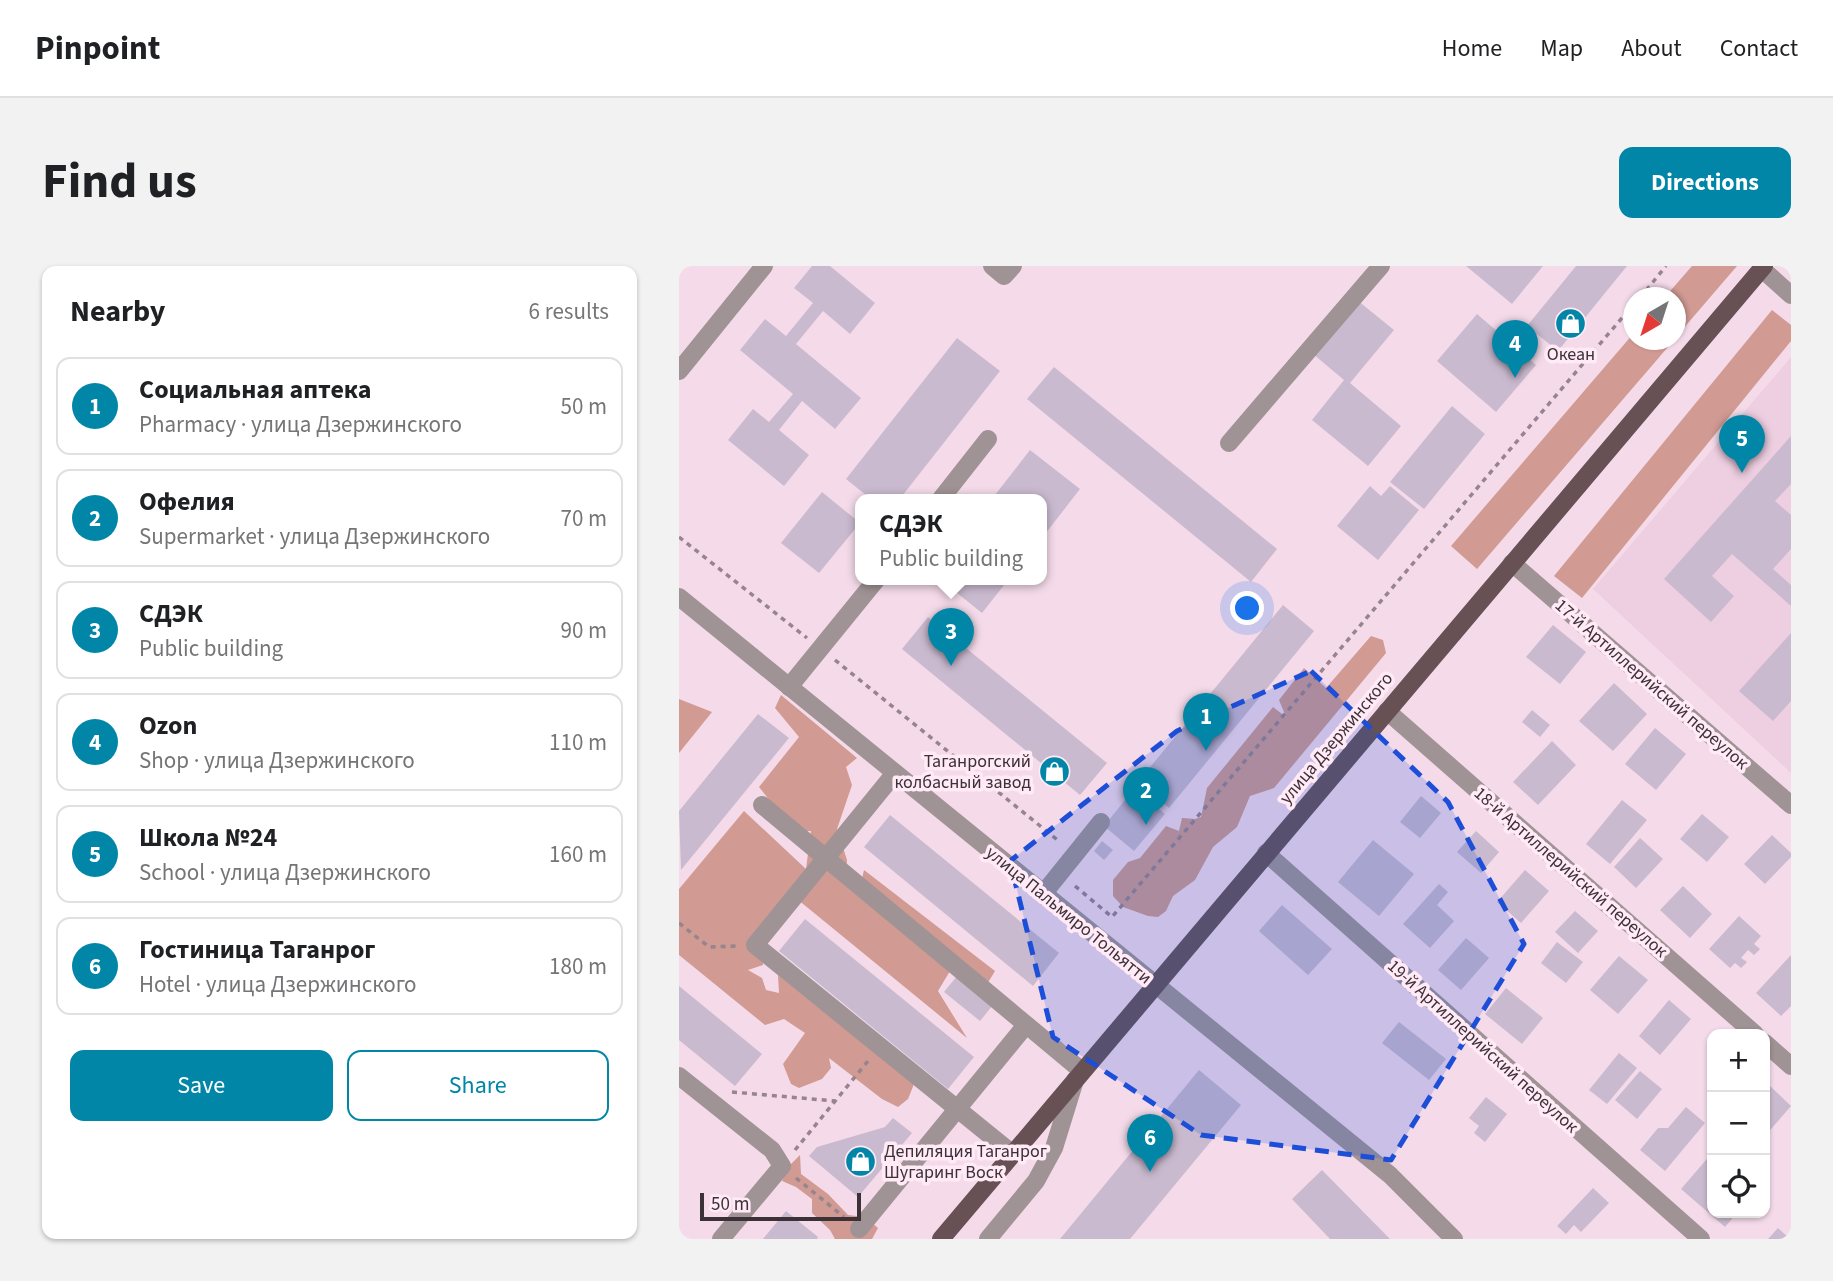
<!DOCTYPE html>
<meta charset="utf-8">
<style>
body{margin:0;font-family:"Source Sans 3",sans-serif;background:#f2f2f2;color:#202124}
.controls{position:absolute;right:21px;bottom:21px;display:grid;overflow:hidden;border-radius:14px;box-shadow:0 2px 5px #0004}
.controls button{width:63px;height:63px;display:grid;place-items:center;padding:0;border:0;border-bottom:2px solid #e0e0e0;background:#fff;color:#202124;font:35px sans-serif}
.compass{position:absolute;left:944px;top:21px;width:63px;height:63px;border-radius:50%;background:#fff;box-shadow:0 2px 5px #0004;rotate:219deg}
.scale{position:absolute;left:21px;bottom:18px;width:161px;box-sizing:border-box;padding-left:7px;border:4px solid #3b3137;border-top:0;font-size:19px;line-height:24px;white-space:nowrap;color:#3b3137;-webkit-text-stroke:5px #ffeaf6;paint-order:stroke}
.you{position:absolute;left:569px;top:343px;width:24px;height:24px;margin:-18px;border:5px solid #fff;border-radius:50%;background:#1a73e8;box-shadow:0 0 0 10px #1a73e833}
.badge{display:grid;place-items:center;width:46px;height:46px;border-radius:50%;background:#0186a8;color:#fff;font-size:23px;font-weight:700}
.pin{position:absolute;translate:-50% -58px;filter:drop-shadow(0 2px 4px #0008)}
.pin::after{content:'';position:absolute;top:37px;width:24px;height:21px;background:inherit;clip-path:polygon(0 0,100% 0,50% 100%)}
.popup{position:absolute;left:176px;top:228px;width:192px;height:91px;box-sizing:border-box;display:grid;place-content:center;border-radius:14px;background:#fff;filter:drop-shadow(0 2px 5px #0005);font-size:23px;white-space:nowrap;color:#757577}
.popup b{font-size:26px;color:#202124}
.popup::after{content:'';position:absolute;left:50%;top:100%;margin-left:-14px;border:14px solid transparent;border-top-color:#fff}
.list{margin:0;padding:0;list-style:none}
h2{display:flex;justify-content:space-between;align-items:center;height:91px;margin:0;padding:0 28px;font-size:30px}
h2 small{font-size:23px;font-weight:400;color:#757577}
.list li{display:grid;grid-template-columns:46px 1fr auto;gap:21px;align-items:center;box-sizing:border-box;height:98px;margin:0 14px 14px;padding:0 14px;border:2px solid #e0e0e0;border-radius:14px}
.list b{display:block;font-size:26px;white-space:nowrap}
.list p{margin:0;font-size:23px;white-space:nowrap;color:#757577}
.list em{font-size:23px;font-style:normal;color:#757577}
.actions{display:flex;gap:14px;padding:21px 28px}
.actions a{flex:1;padding:16px 0;border:2px solid #0186a8;border-radius:14px;text-align:center;font-size:24px;color:#0186a8}
.actions .main{background:#0186a8;color:#fff}
.icon{flex:none;width:38px;height:38px;fill:none;stroke:currentColor;stroke-width:2;stroke-linecap:round;stroke-linejoin:round}
.map{position:relative;flex:none;width:1112px;height:973px;overflow:hidden;border-radius:14px}
header{display:flex;align-items:center;gap:42px;box-sizing:border-box;height:98px;padding:0 35px;background:#fff;border-bottom:2px solid #e0e0e0}
header strong{font-size:33px}
nav{display:flex;gap:38px;margin-inline-start:auto;font-size:24px}
.intro{display:flex;align-items:center;justify-content:space-between;box-sizing:border-box;height:168px;padding:0 42px}
h1{margin:0;font-size:49px}
.button{padding:18px 32px;border-radius:14px;background:#0186a8;color:#fff;font-size:24px;font-weight:700}
main{display:flex;gap:42px;padding:0 42px}
aside{flex:1;background:#fff;border-radius:14px;box-shadow:0 2px 5px #0004}
.map>svg:first-child{display:block}
.built{fill:#eecee1}
.forest{fill:#d19a92}
.building{fill:#cabacf}
.lines{fill:none;stroke-linecap:round;stroke-linejoin:round}
.path{stroke:#96848e;stroke-width:3.5;stroke-dasharray:5 5;stroke-linecap:butt}
.minor{stroke:#a09395;stroke-width:18}
.major{stroke:#675155;stroke-width:18}
.marked{fill:#1d4ed8;fill-opacity:0.2;stroke:#1d4ed8;stroke-width:5;stroke-dasharray:14 9;stroke-linejoin:round}
.labels{text-anchor:middle;stroke-width:7;stroke-linejoin:round;paint-order:stroke}
.poi-label{font-size:18px;fill:#3b3137;stroke:#ffeaf6}
.street-label{font-size:18px;fill:#3b3137;stroke:#ffeaf6}
</style>
<header>
<strong>Pinpoint</strong>
<nav><a>Home</a><a>Map</a><a>About</a><a>Contact</a></nav>
</header>
<div class="intro"><h1>Find us</h1><a class="button">Directions</a></div>
<main>
<aside>
<h2>Nearby<small>6 results</small></h2>
<ul class="list">
<li><span class="badge">1</span><div><b>Социальная аптека</b><p>Pharmacy · улица Дзержинского</p></div><em>50 m</em></li>
<li><span class="badge">2</span><div><b>Офелия</b><p>Supermarket · улица Дзержинского</p></div><em>70 m</em></li>
<li><span class="badge">3</span><div><b>СДЭК</b><p>Public building</p></div><em>90 m</em></li>
<li><span class="badge">4</span><div><b>Ozon</b><p>Shop · улица Дзержинского</p></div><em>110 m</em></li>
<li><span class="badge">5</span><div><b>Школа №24</b><p>School · улица Дзержинского</p></div><em>160 m</em></li>
<li><span class="badge">6</span><div><b>Гостиница Таганрог</b><p>Hotel · улица Дзержинского</p></div><em>180 m</em></li>
</ul>
<div class="actions"><a class="main">Save</a><a>Share</a></div>
</aside>
<div class="map">
<svg width="1112" height="973" viewBox="0 0 1112 973">
<rect width="100%" height="100%" fill="#f5dbea"/>
<!-- built -->
<path class="built" d="M1112,91V507L914,323Z"/>
<!-- forest -->
<g class="forest">
<path d="M1013,0H1058L997,71L996,32L986,31Z"/>
<path d="M1093,44L1112,59V75L903,332L875,310Z"/>
<path d="M954,68V74H995L798,303L772,280Z"/>
<path d="M692,370L704,374L707,387L595,522L571,530L558,561L534,581L516,614L494,630L487,645L479,651L469,650L444,641L434,630V614L449,596L461,592L487,560L500,565L503,552L516,553L522,551L528,522L594,441L607,451L600,434L625,402L647,422Z"/>
<path d="M102,429L178,492L167,501L173,519L158,563L168,594L167,610L180,626L185,604L316,705L307,720L271,705L259,725L288,772L118,633L83,675L84,699L69,704L83,712L87,724L100,727L99,709L235,818L229,833L219,841L203,833L150,792L152,802L143,813L120,822L112,818L104,798L126,767L105,753L86,759L0,689V623L65,545L127,603L132,565H115L80,521L120,471L96,442Z"/>
<path d="M0,433L33,446L0,487Z"/>
<path d="M121,889L122,908L149,928L169,949L186,951L199,962L193,973H156L151,964L133,947V933L117,921L103,915L110,900Z"/>
</g>
<!-- building -->
<g class="building">
<path d="M133,0H151L196,37L171,68L144,45L117,78L182,132L156,163L123,135L100,164L130,189L105,220L49,174L74,143L90,156L114,128L61,84L86,53L107,70L134,37L115,22Z"/>
<path d="M787,0H864L833,38Z"/>
<path d="M897,0H948L879,85L848,60Z"/>
<path d="M678,34L715,64L671,117L722,160L689,200L633,154L665,114L634,88Z"/>
<path d="M798,48L857,99L817,146L758,95Z"/>
<path d="M278,72L321,105L220,234H193L167,213Z"/>
<path d="M375,101L598,283L572,316L348,133Z"/>
<path d="M773,140L806,168L745,243L711,216Z"/>
<path d="M1112,170V218L1096,235L1112,249V283L1094,303L1112,319V340L1053,288L1033,310L1055,330L1032,356L985,313Z"/>
<path d="M351,184L401,223L363,272V234H312Z"/>
<path d="M691,220L702,230L711,220L740,244L699,294L658,260Z"/>
<path d="M143,226L181,257L140,307L102,277Z"/>
<path d="M262,314H329L303,347Z"/>
<path d="M604,339L635,365L490,542L459,516Z"/>
<path d="M249,351L428,497L401,529L223,383Z"/>
<path d="M874,359L907,386L881,418L847,391Z"/>
<path d="M1112,367V435L1094,455L1060,425Z"/>
<path d="M935,417L968,448L934,485L900,455Z"/>
<path d="M853,444L871,459L861,471L843,456Z"/>
<path d="M79,448L110,472L2,604L0,545Z"/>
<path d="M976,462L1007,488L977,524L946,498Z"/>
<path d="M873,475L897,499L859,539L834,516Z"/>
<path d="M455,523L486,548L455,585L425,560Z"/>
<path d="M742,530L762,547L741,572L721,556Z"/>
<path d="M943,534L968,554L931,598L907,578Z"/>
<path d="M1023,548L1050,571L1028,596L1001,573Z"/>
<path d="M211,549L380,687L354,720L185,581Z"/>
<path d="M797,565L820,586L802,607L778,586Z"/>
<path d="M1093,569L1112,587V591L1086,618L1065,598Z"/>
<path d="M961,572L984,593L957,622L935,601Z"/>
<path d="M694,574L735,608L700,650L659,616Z"/>
<path d="M423,575L434,584L425,594L415,585Z"/>
<path d="M846,604L870,625L842,657L818,636Z"/>
<path d="M760,618L769,626L758,639L775,655L751,682L724,658Z"/>
<path d="M1004,620L1033,648L1011,672L981,644Z"/>
<path d="M603,639L653,683L629,709L580,665Z"/>
<path d="M896,645L919,665L899,687L876,666Z"/>
<path d="M1060,650L1082,670L1075,678L1081,683L1075,689L1069,684L1062,692L1068,696L1062,702L1056,697L1051,702L1030,683Z"/>
<path d="M126,653L295,791L269,823L100,685Z"/>
<path d="M787,672L810,692L782,724L759,704Z"/>
<path d="M878,676L904,696L887,717L862,697Z"/>
<path d="M1112,689V740L1102,750L1077,727Z"/>
<path d="M940,690L969,714L939,748L911,724Z"/>
<path d="M278,710L314,739L301,755L265,726Z"/>
<path d="M0,720L83,788L56,820L0,774Z"/>
<path d="M827,722L864,752L843,778L806,748Z"/>
<path d="M990,734L1012,753L981,789L960,770Z"/>
<path d="M720,756L767,793L750,814L703,777Z"/>
<path d="M940,787L958,802L928,838L910,824Z"/>
<path d="M520,804L562,839L451,973H381Z"/>
<path d="M961,805L983,823L958,853L936,834Z"/>
<path d="M1089,818L1112,840L1086,870V821Z"/>
<path d="M807,831L828,848L806,876L795,867L800,860L790,852Z"/>
<path d="M1007,841L1026,857L986,905L961,884L979,862H989Z"/>
<path d="M214,852L233,867L179,931L130,890L138,881L206,861Z"/>
<path d="M1033,887V947H1058L1046,961L1002,923Z"/>
<path d="M643,904L711,973H651L613,933Z"/>
<path d="M914,922L930,937L902,966L895,959L887,968L878,960Z"/>
<path d="M107,945L139,971L138,973H84Z"/>
<path d="M1099,962L1111,973H1089Z"/>
</g>
<g class="lines">
<!-- path -->
<g class="path">
<path d="M961,32L987,0"/>
<path d="M0,271L128,372"/>
<path d="M156,394L381,576"/>
<path d="M396,620L433,651L954,39"/>
<path d="M0,657L30,681L57,680"/>
<path d="M53,826L156,835"/>
<path d="M116,884L189,795"/>
<path d="M117,912L165,951"/>
</g>
<!-- minor -->
<g class="minor">
<path d="M313,0L325,10L334,0"/>
<path d="M1083,3L1112,29"/>
<path d="M0,105L85,0"/>
<path d="M550,177L702,0"/>
<path d="M261,234L309,173"/>
<path d="M833,297L1112,539"/>
<path d="M0,331L711,909L775,973"/>
<path d="M110,421L197,314"/>
<path d="M708,445L1076,768"/>
<path d="M216,507L76,679L334,888"/>
<path d="M83,539L403,805"/>
<path d="M587,587L1022,973"/>
<path d="M364,628L422,556"/>
<path d="M1086,777L1112,800"/>
<path d="M0,810L93,884L103,900L42,973"/>
<path d="M180,963L347,759"/>
<path d="M309,973L357,915L375,882L396,814"/>
</g>
<!-- major -->
<path class="major" d="M262,973L1085,0"/>
</g>
<!-- marked area -->
<path class="marked" d="M632,405L769,536L845,678L712,894L522,869L374,771L331,595L498,465Z"/>
<!-- icons -->
<defs>
<symbol id="shop-disc" viewBox="-11 -11 22 22"><circle r="9.5" fill="#0186a8" stroke="#ffeaf6"/><path d="M-5-2.5h2.3a2.7 3.5 0 0 1 5.4 0H5L5.5 6h-11ZM-1.5-2.5h3a1.5 2.3 0 0 0-3 0Z" fill="#fff"/></symbol>
</defs>
<g fill-rule="evenodd">
<use href="#shop-disc" x="874" y="40" width="35" height="35"/>
<use href="#shop-disc" x="358" y="488" width="35" height="35"/>
<use href="#shop-disc" x="164" y="878" width="35" height="35"/>
</g>
<g class="labels">
<!-- poi labels -->
<g class="poi-label">
<text x="892" y="94">Океан</text>
<text x="352" y="501" text-anchor="end">Таганрогский<tspan x="352" dy="21">колбасный завод</tspan></text>
<text x="205" y="891" text-anchor="start">Депиляция Таганрог<tspan x="205" dy="21">Шугаринг Воск</tspan></text>
</g>
<!-- street labels -->
<g class="street-label">
<text transform="translate(973 418) rotate(41)" y="6">17-й Артиллерийский переулок</text>
<text transform="translate(657 472) rotate(-50)" y="6">улица Дзержинского</text>
<text transform="translate(892 606) rotate(41)" y="6">18-й Артиллерийский переулок</text>
<text transform="translate(390 649) rotate(39)" y="6">улица Пальмиро Тольятти</text>
<text transform="translate(804 780) rotate(42)" y="6">19-й Артиллерийский переулок</text>
</g>
</g>
</svg>
<div class="controls">
<button>+</button>
<button>−</button>
<button><svg class="icon" aria-label="locate" viewBox="0 0 24 24"><circle cx="12" cy="12" r="6"/><path d="M12 2v4M12 18v4M2 12h4M18 12h4"/></svg></button>
</div>
<svg class="compass" viewBox="-18 -18 36 36"><path d="M0-13l5 13h-10z" fill="#e53935"/><path d="M0 13l5-13h-10z" fill="#757577"/></svg>
<div class="scale">50 m</div>
<div class="you"></div>
<div class="pin badge" style="left:527px;top:485px">1</div>
<div class="pin badge" style="left:467px;top:559px">2</div>
<div class="pin badge" style="left:272px;top:400px">3</div>
<div class="popup"><b>СДЭК</b>Public building</div>
<div class="pin badge" style="left:836px;top:112px">4</div>
<div class="pin badge" style="left:1063px;top:207px">5</div>
<div class="pin badge" style="left:471px;top:906px">6</div>
</div>
</main>
